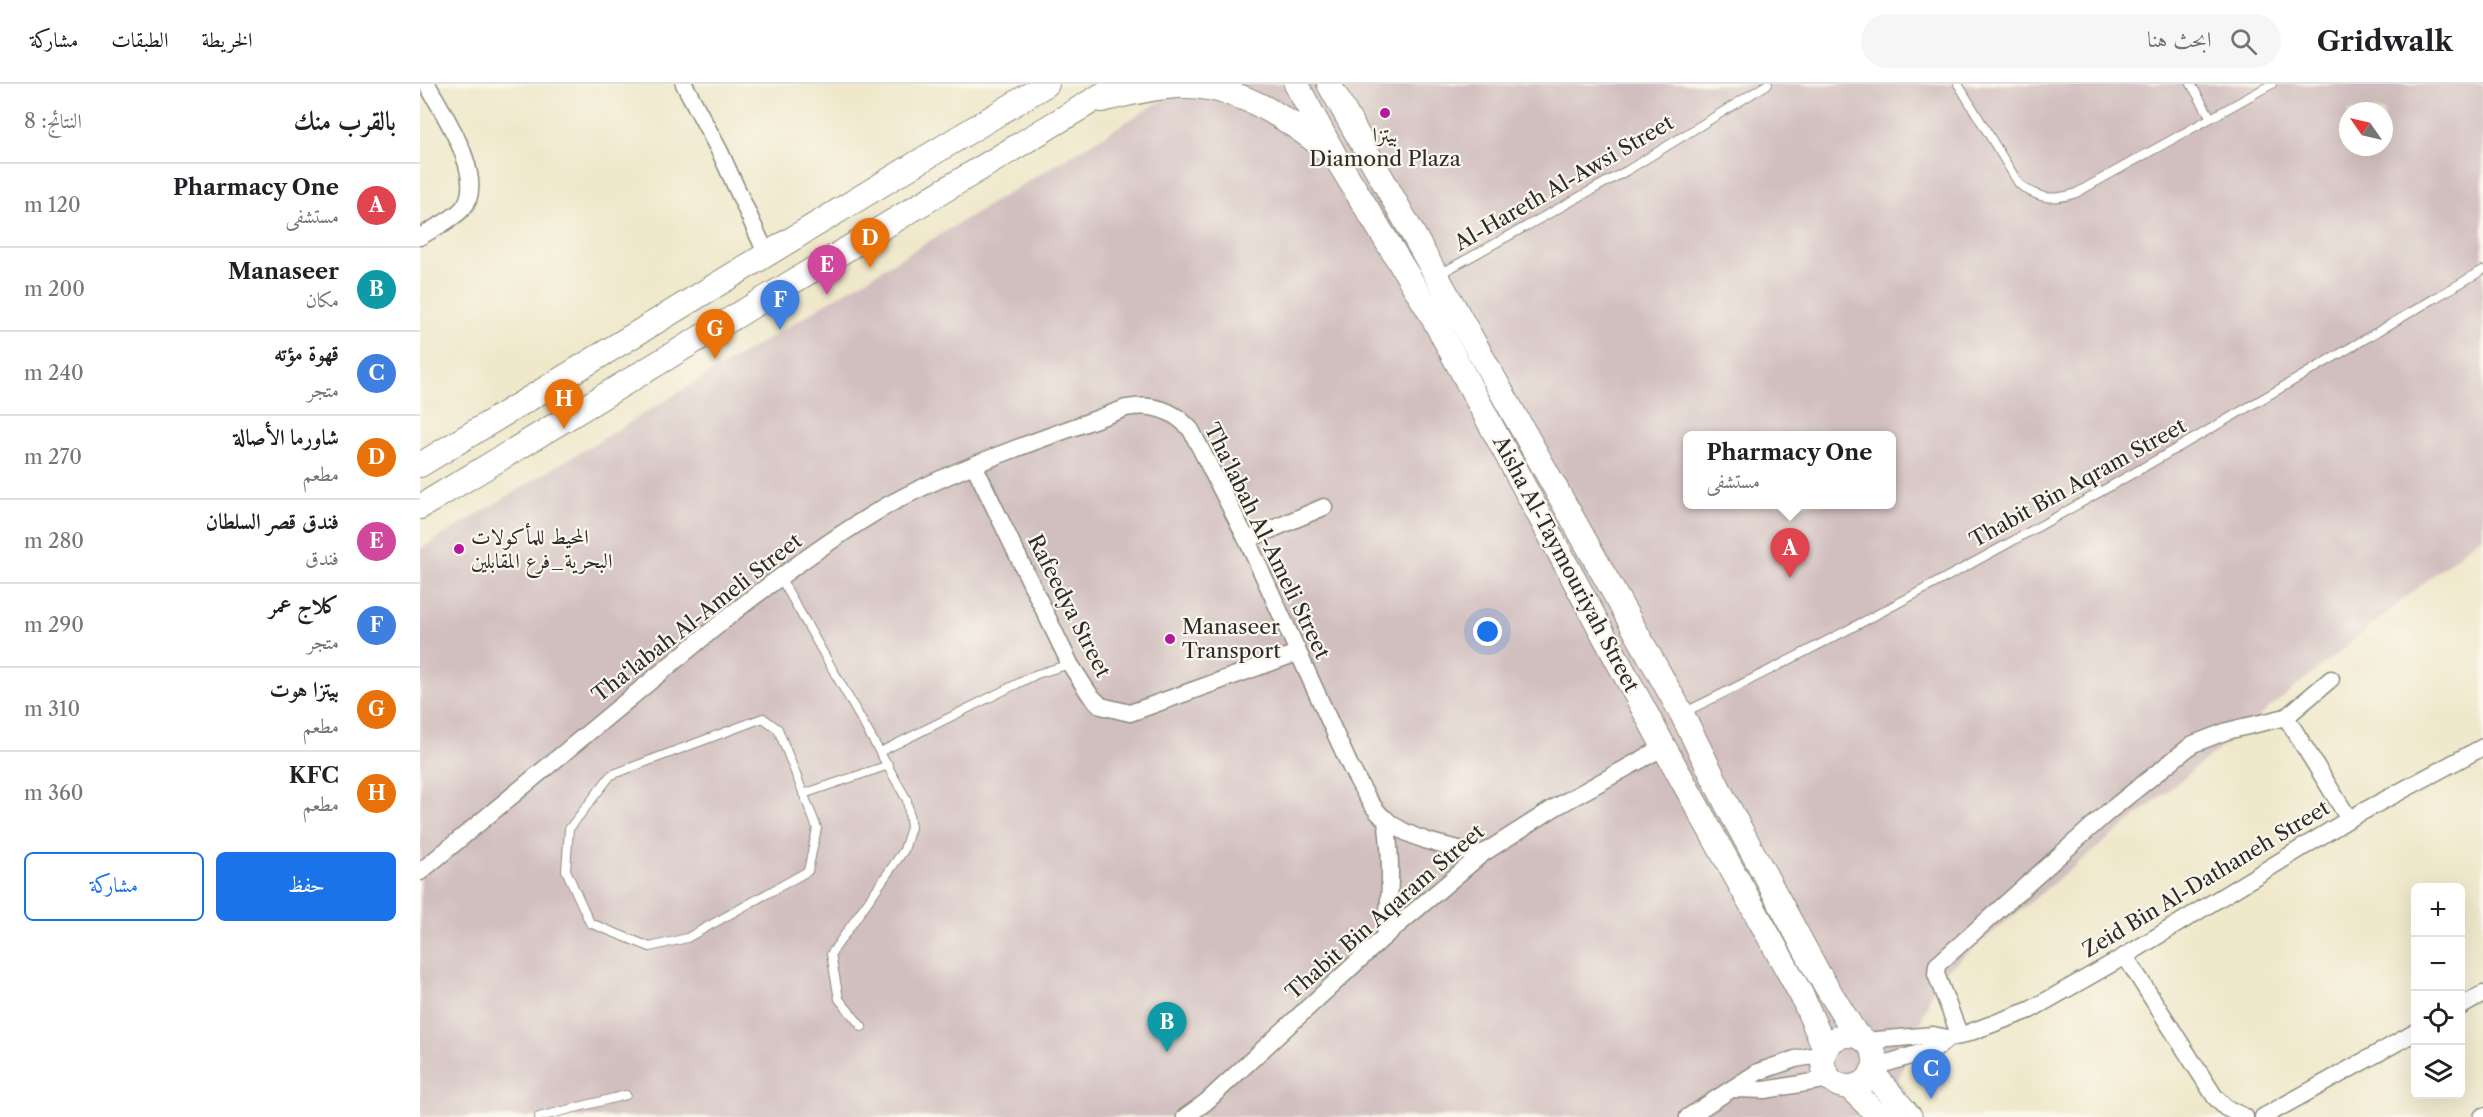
<!DOCTYPE html>
<html lang="ar">
<meta charset="utf-8">
<style>
body{margin:0;font-family:"Libre Caslon Text",Amiri,serif;background:#f6f6f6;color:#202124;direction:rtl}
.controls{position:absolute;right:18px;bottom:18px;display:grid;overflow:hidden;border-radius:9px;box-shadow:0 6px 24px #0002}
.controls button{width:54px;height:54px;display:grid;place-items:center;padding:0;border:0;border-bottom:2px solid #e0e0e0;background:#fff;color:#202124;font:30px sans-serif}
.compass{position:absolute;left:1919px;top:18px;width:54px;height:54px;border-radius:50%;background:#fff;box-shadow:0 6px 24px #0002;rotate:304deg}
.you{position:absolute;left:1068px;top:548px;width:21px;height:21px;margin:-15px;border:4px solid #fff;border-radius:50%;background:#1a73e8;box-shadow:0 0 0 9px #1a73e833}
.badge{display:grid;place-items:center;width:39px;height:39px;border-radius:50%;background:#1a73e8;color:#fff;font-size:20px;font-weight:700}
.pin{position:absolute;translate:-50% -50px;filter:drop-shadow(0 2px 3px #0008)}
.pin::after{content:'';position:absolute;top:32px;width:21px;height:18px;background:inherit;clip-path:polygon(0 0,100% 0,50% 100%)}
.popup{position:absolute;left:1263px;top:347px;width:213px;height:78px;box-sizing:border-box;display:grid;place-content:center;border-radius:9px;background:#fff;filter:drop-shadow(0 2px 4px #0005);font-size:20px;white-space:nowrap;color:#757577}
.popup b{font-size:22px;color:#202124}
.popup::after{content:'';position:absolute;left:50%;top:100%;margin-left:-12px;border:12px solid transparent;border-top-color:#fff}
.list{margin:0;padding:0;list-style:none}
h2{display:flex;justify-content:space-between;align-items:center;height:78px;margin:0;padding:0 24px;font-size:26px}
h2 small{font-size:20px;font-weight:400;color:#757577}
.list li{display:grid;grid-template-columns:39px 1fr auto;gap:18px;align-items:center;box-sizing:border-box;height:84px;padding:0 24px;border-top:2px solid #e0e0e0}
.list b{display:block;font-size:22px;white-space:nowrap}
.list p{margin:0;font-size:20px;white-space:nowrap;color:#757577}
.list em{font-size:20px;font-style:normal;color:#757577}
.actions{display:flex;gap:12px;padding:18px 24px}
.actions a{flex:1;padding:14px 0;border:2px solid #1a73e8;border-radius:9px;text-align:center;font-size:21px;color:#1a73e8}
.actions .main{background:#1a73e8;color:#fff}
.icon{flex:none;width:33px;height:33px;fill:none;stroke:currentColor;stroke-width:2;stroke-linecap:round;stroke-linejoin:round}
.map{position:relative;flex:none;width:2063px;height:1033px;overflow:hidden;direction:ltr}
header{display:flex;align-items:center;gap:36px;box-sizing:border-box;height:84px;padding:0 30px;background:#fff;border-bottom:2px solid #e0e0e0}
header strong{font-size:28px}
nav{display:flex;gap:33px;margin-inline-start:auto;font-size:21px}
.search{width:420px;height:54px;background:#f6f6f6;display:flex;align-items:center;gap:15px;box-sizing:border-box;padding:0 21px;border-radius:33px;color:#757577;font-size:22px}
main{display:flex}
aside{flex:1;background:#fff}
.map>svg:first-child{display:block}
.industrial{fill:#d1bfbf;fill-rule:evenodd}
.lines{fill:none;stroke-linecap:round;stroke-linejoin:round}
.lane-casing{stroke:#8d8a7b;stroke-width:10}
.street-casing{stroke:#8d8a7b;stroke-width:19}
.secondary-casing{stroke:#8d8a7b;stroke-width:26}
.lane{stroke:#fff;stroke-width:8}
.street{stroke:#fff;stroke-width:16}
.secondary{stroke:#fff;stroke-width:24}
.poi-dot{fill:#b5179e;stroke:#fbf7ec;stroke-width:2}
.labels{text-anchor:middle;stroke-width:4.5;stroke-linejoin:round;paint-order:stroke}
.poi-label{font-size:21px;fill:#2b2b2b;stroke:#fbf7ec;text-anchor:start}
.street-label{font-size:21px;fill:#2b2b2b;stroke:#fbf7ec}
</style>
<header>
<strong>Gridwalk</strong>
<div class="search"><svg class="icon" aria-label="search" viewBox="0 0 24 24"><circle cx="10" cy="10" r="6"/><path d="M15 15l6 6"/></svg>ابحث هنا</div>
<nav><a>الخريطة</a><a>الطبقات</a><a>مشاركة</a></nav>
</header>
<main>
<div class="map">
<svg width="2063" height="1033" viewBox="0 0 2063 1033">
<rect width="100%" height="100%" fill="#fbf7ec"/>
<filter id="ink" filterUnits="userSpaceOnUse"><feTurbulence type="fractalNoise" baseFrequency=".0167" numOctaves="2"/><feDisplacementMap in="SourceGraphic" scale="12" xChannelSelector="R" yChannelSelector="G"/><feConvolveMatrix kernelMatrix="1 2 1 2 8 2 1 2 1" color-interpolation-filters="sRGB"/></filter>
<filter id="wash" filterUnits="userSpaceOnUse"><feTurbulence type="fractalNoise" baseFrequency=".008" numOctaves="4" result="noise"/><feDisplacementMap in="SourceGraphic" scale="24" xChannelSelector="R" yChannelSelector="G"/><feGaussianBlur stdDeviation="1.35" result="paint"/><feColorMatrix in="noise" values="0 0 0 0 0 0 0 0 0 0 0 0 0 0 0 0 0 1.4 0 .05"/><feComposite in="paint" operator="in"/></filter>
<g filter="url(#wash)">
<rect width="100%" height="100%" fill="#efe8cb"/>
<!-- industrial -->
<path class="industrial" d="M769,0H2063V451L1518,893L1478,996L1500,1033H0V465ZM1928,27H1964V63H1928ZM1268,352H1472V420H1268Z"/>
</g>
<g filter="url(#ink)">
<g class="lines">
<defs>
<g id="lane">
<path d="M1538,0L1599,100C1618,115 1633,117 1656,109L1852,0"/>
<path d="M1771,0L1791,34"/>
<path d="M1018,191L1208,86L1348,0"/>
<path d="M360,493L487,716L491,743L484,766L411,870L419,915L442,943"/>
<path d="M1263,629C1537,496 1800,340 2063,186"/>
<path d="M343,634L358,645L397,744L388,787L267,854L230,863L170,839L146,786L149,745L191,691Z"/>
<path d="M460,668L617,590L650,580"/>
<path d="M383,710L469,681"/>
<path d="M119,1033L206,1011"/>
</g>
<g id="street">
<path d="M264,0L300,68L346,169"/>
<path d="M0,153C13,144 33,136 43,124C68,95 22,28 7,0"/>
<path d="M554,381L650,580L670,611L681,622L710,629L877,569"/>
<path d="M827,456L904,423"/>
<path d="M1866,633L1911,595"/>
<path d="M0,788L314,528C363,490 414,452 468,421C543,380 627,354 706,324C732,319 754,326 771,346L827,456L930,682C940,700 950,723 966,736C993,757 1029,763 1062,770"/>
<path d="M964,853C972,812 972,776 966,735"/>
<path d="M1705,872L1795,1013L1806,1024L1825,1033"/>
<path d="M2040,923L2063,910"/>
<path d="M1540,952L1516,890L1517,881L1688,728L1773,660L1807,647L1866,633L1929,735"/>
<path d="M1445,957L1513,951L1528,954L1540,952L1610,926L1705,872L1929,735L2063,663"/>
<path d="M1454,983L1517,964L1528,954"/>
<path d="M1314,1005L1345,1006L1410,995"/>
<path d="M765,1033L786,1018L964,853L1062,770L1134,724L1244,663"/>
<path d="M1268,1033L1338,988L1375,975L1404,970"/>
<path d="M1843,1033L1996,948"/>
<path d="M2062,1033L2063,1032"/>
</g>
<g id="secondary">
<path d="M876,0L916,74L1010,228L1244,663L1382,912L1405,965"/>
<path d="M909,0L1262,630L1306,719L1398,889L1437,952"/>
<path d="M682,16C707,10 734,3 759,2C816,0 866,33 908,67"/>
<path d="M0,381L627,0"/>
<path d="M0,423L700,0"/>
<circle cx="1429" cy="977" r="26"/>
<path d="M1452,988L1490,1033"/>
<path d="M1429,1003L1460,1033"/>
</g>
</defs>
<!-- lane casing -->
<use href="#lane" class="lane-casing"/>
<!-- street casing -->
<use href="#street" class="street-casing"/>
<!-- secondary casing -->
<use href="#secondary" class="secondary-casing"/>
<!-- lane -->
<use href="#lane" class="lane"/>
<!-- street -->
<use href="#street" class="street"/>
<!-- secondary -->
<use href="#secondary" class="secondary"/>
</g>
</g>
<!-- markers -->
<g class="poi-dot">
<circle cx="965" cy="29" r="6"/>
<circle cx="39" cy="465" r="6"/>
<circle cx="750" cy="555" r="6"/>
</g>
<g class="labels">
<!-- poi labels -->
<g class="poi-label">
<text x="965" y="58" text-anchor="middle">بيتزا<tspan x="965" dy="24">Diamond Plaza</tspan></text>
<text x="51" y="460">المحيط للمأكولات<tspan x="51" dy="24">البحرية_فرع المقابلين</tspan></text>
<text x="762" y="550">Manaseer<tspan x="762" dy="24">Transport</tspan></text>
</g>
<!-- street labels -->
<g class="street-label">
<text transform="translate(1144 99) rotate(-30)" y="7">Al-Hareth Al-Awsi Street</text>
<text transform="translate(1658 399) rotate(-29)" y="7">Thabit Bin Aqram Street</text>
<text transform="translate(847 457) rotate(64)" y="7">Tha‘labah Al-Ameli Street</text>
<text transform="translate(1146 480) rotate(62)" y="7">Aisha Al-Taymouriyah Street</text>
<text transform="translate(649 522) rotate(63)" y="7">Rafeedya Street</text>
<text transform="translate(277 534) rotate(-38)" y="7">Tha‘labah Al-Ameli Street</text>
<text transform="translate(1786 795) rotate(-31)" y="7">Zeid Bin Al-Dathaneh Street</text>
<text transform="translate(965 828) rotate(-41)" y="7">Thabit Bin Aqaram Street</text>
</g>
</g>
</svg>
<div class="controls">
<button>+</button>
<button>−</button>
<button><svg class="icon" aria-label="locate" viewBox="0 0 24 24"><circle cx="12" cy="12" r="6"/><path d="M12 2v4M12 18v4M2 12h4M18 12h4"/></svg></button>
<button><svg class="icon" aria-label="layers" viewBox="0 0 24 24"><path d="M12 4l9 5-9 5-9-5zM3 14l9 5 9-5"/></svg></button>
</div>
<svg class="compass" viewBox="-18 -18 36 36"><path d="M0-13l5 13h-10z" fill="#e53935"/><path d="M0 13l5-13h-10z" fill="#757577"/></svg>
<div class="you"></div>
<div class="pin badge" style="left:1370px;top:494px;background:#e0444e">A</div>
<div class="popup"><b>Pharmacy One</b>مستشفى</div>
<div class="pin badge" style="left:747px;top:968px;background:#0f9aa8">B</div>
<div class="pin badge" style="left:1511px;top:1015px;background:#3f7fe0">C</div>
<div class="pin badge" style="left:450px;top:184px;background:#e8710a">D</div>
<div class="pin badge" style="left:407px;top:211px;background:#d1479c">E</div>
<div class="pin badge" style="left:360px;top:246px;background:#3f7fe0">F</div>
<div class="pin badge" style="left:295px;top:275px;background:#e8710a">G</div>
<div class="pin badge" style="left:144px;top:345px;background:#e8710a">H</div>
</div>
<aside>
<h2>بالقرب منك<small>النتائج: 8</small></h2>
<ul class="list">
<li><span class="badge" style="background:#e0444e">A</span><div><b>Pharmacy One</b><p>مستشفى</p></div><em>120 m</em></li>
<li><span class="badge" style="background:#0f9aa8">B</span><div><b>Manaseer</b><p>مكان</p></div><em>200 m</em></li>
<li><span class="badge" style="background:#3f7fe0">C</span><div><b>قهوة مؤته</b><p>متجر</p></div><em>240 m</em></li>
<li><span class="badge" style="background:#e8710a">D</span><div><b>شاورما الأصالة</b><p>مطعم</p></div><em>270 m</em></li>
<li><span class="badge" style="background:#d1479c">E</span><div><b>فندق قصر السلطان</b><p>فندق</p></div><em>280 m</em></li>
<li><span class="badge" style="background:#3f7fe0">F</span><div><b>كلاج عمر</b><p>متجر</p></div><em>290 m</em></li>
<li><span class="badge" style="background:#e8710a">G</span><div><b>بيتزا هوت</b><p>مطعم</p></div><em>310 m</em></li>
<li><span class="badge" style="background:#e8710a">H</span><div><b>KFC</b><p>مطعم</p></div><em>360 m</em></li>
</ul>
<div class="actions"><a class="main">حفظ</a><a>مشاركة</a></div>
</aside>
</main>
